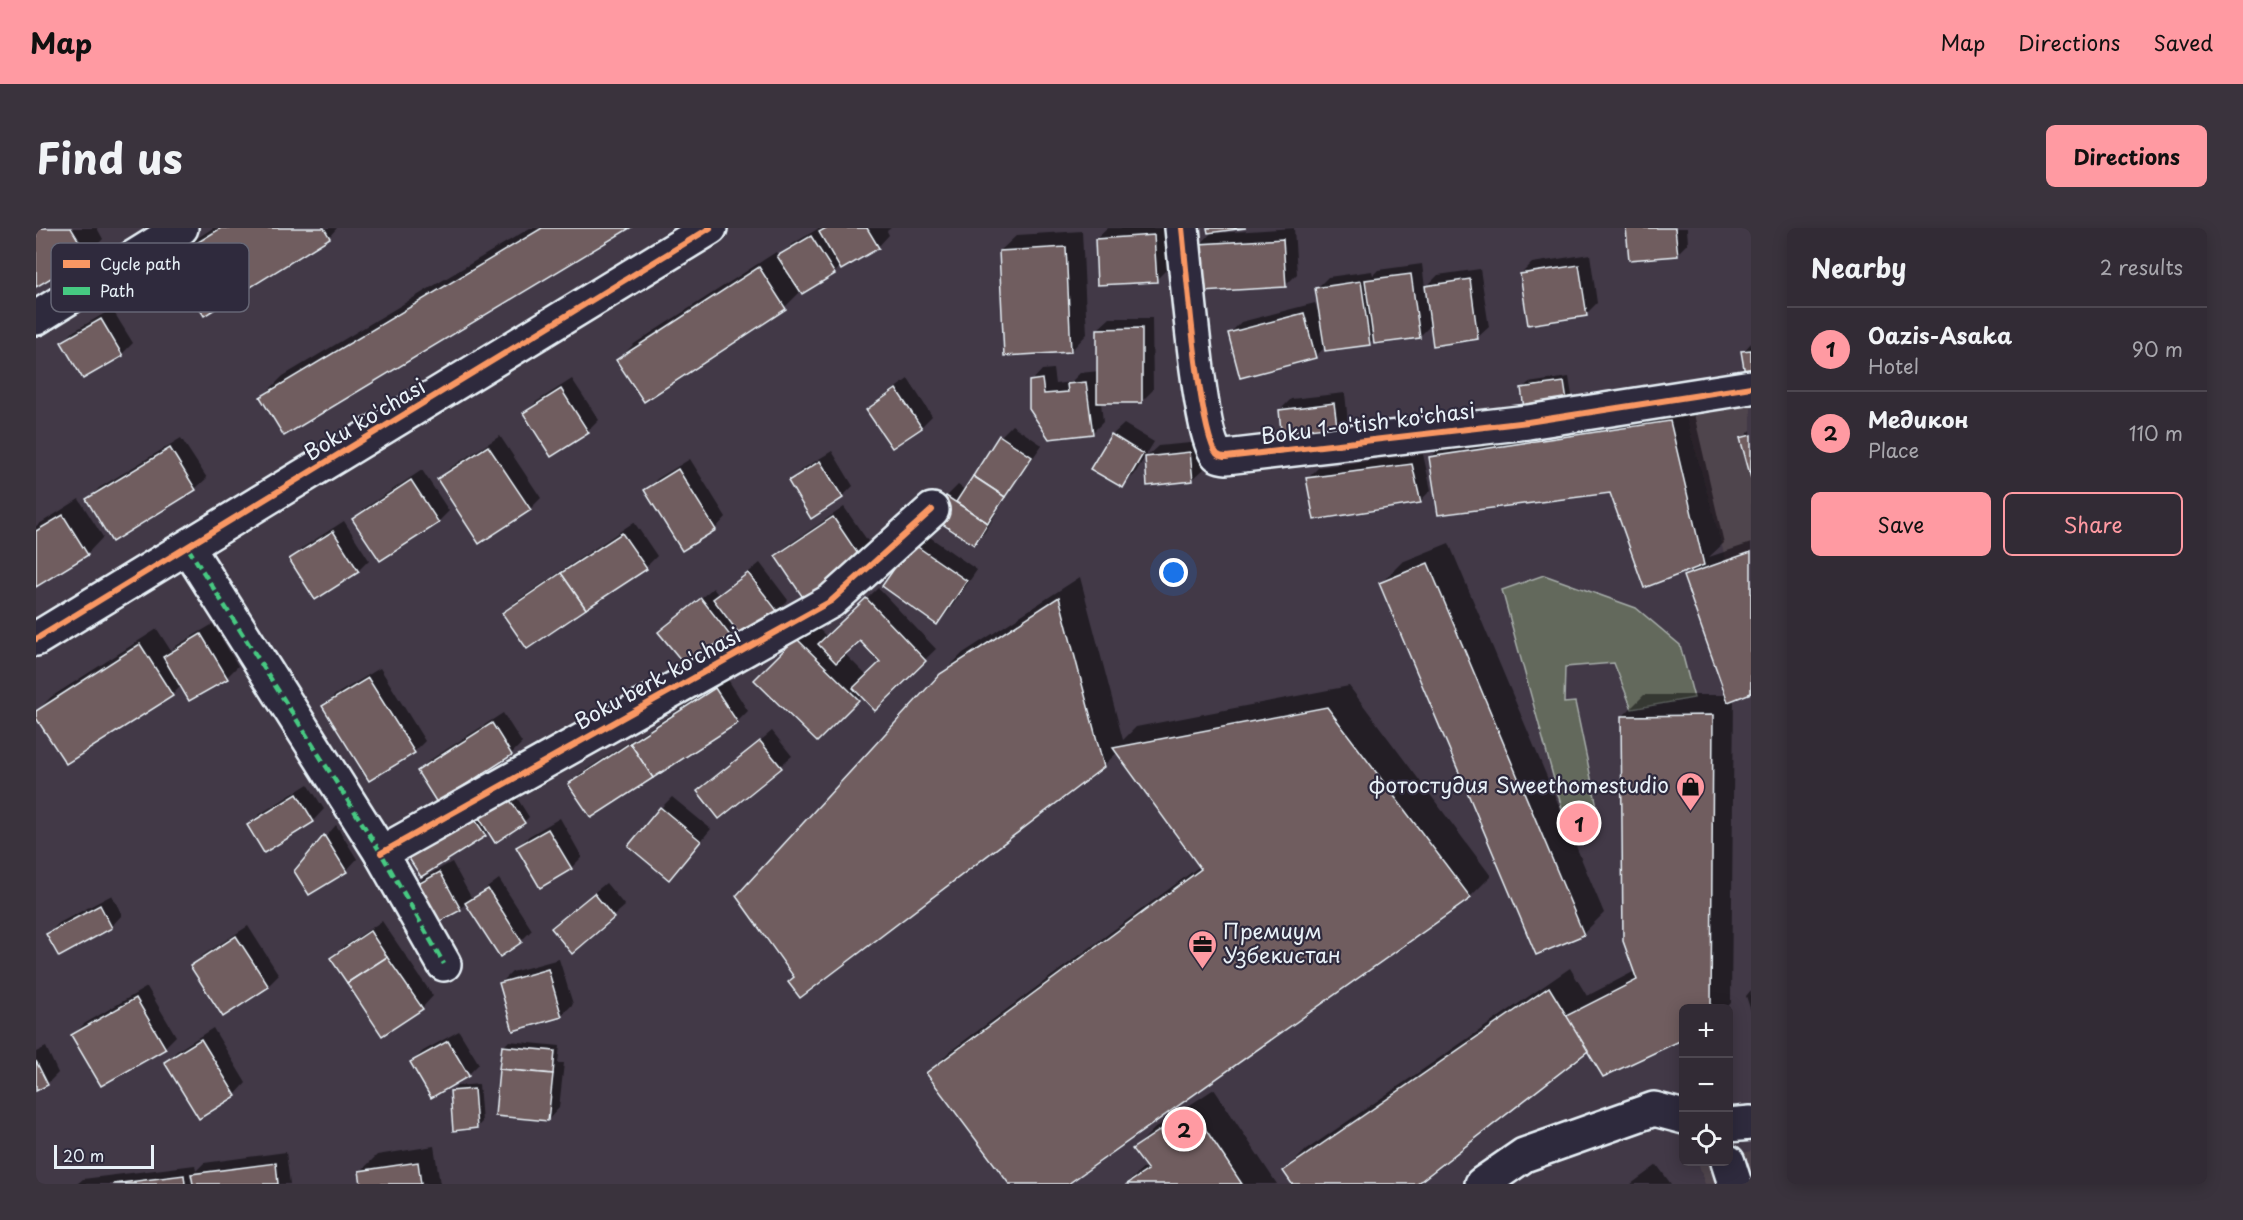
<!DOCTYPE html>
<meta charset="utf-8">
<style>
body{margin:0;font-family:"Playpen Sans",sans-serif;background:#3a333d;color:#f1f3f6}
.controls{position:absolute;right:18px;bottom:18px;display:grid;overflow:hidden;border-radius:9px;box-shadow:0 3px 15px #0003}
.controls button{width:54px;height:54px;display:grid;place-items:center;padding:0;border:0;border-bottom:2px solid #4d4750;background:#322b35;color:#f1f3f6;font:30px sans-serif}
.scale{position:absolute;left:18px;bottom:15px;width:100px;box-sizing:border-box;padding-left:6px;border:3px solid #e8f1f8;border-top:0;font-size:16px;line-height:21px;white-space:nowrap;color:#e8f1f8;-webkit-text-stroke:4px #2f2a3d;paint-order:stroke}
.you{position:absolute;left:1138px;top:345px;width:21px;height:21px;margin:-15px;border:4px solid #fff;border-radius:50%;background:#1a73e8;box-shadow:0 0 0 9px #1a73e833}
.badge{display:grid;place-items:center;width:39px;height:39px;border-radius:50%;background:#ff9aa2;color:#111;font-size:20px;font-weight:700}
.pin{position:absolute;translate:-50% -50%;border:3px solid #fff;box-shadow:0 2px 6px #0006}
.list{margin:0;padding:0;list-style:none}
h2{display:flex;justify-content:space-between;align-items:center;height:78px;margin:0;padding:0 24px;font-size:26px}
h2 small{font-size:20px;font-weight:400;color:#a8a7ad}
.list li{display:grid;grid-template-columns:39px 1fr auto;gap:18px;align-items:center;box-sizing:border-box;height:84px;padding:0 24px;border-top:2px solid #4d4750}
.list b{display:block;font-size:22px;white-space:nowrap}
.list p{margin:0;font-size:20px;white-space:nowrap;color:#a8a7ad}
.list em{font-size:20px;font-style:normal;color:#a8a7ad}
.actions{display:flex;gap:12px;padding:18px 24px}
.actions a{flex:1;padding:14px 0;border:2px solid #ff9aa2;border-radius:9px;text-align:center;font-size:21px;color:#ff9aa2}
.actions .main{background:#ff9aa2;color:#111}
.icon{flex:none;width:33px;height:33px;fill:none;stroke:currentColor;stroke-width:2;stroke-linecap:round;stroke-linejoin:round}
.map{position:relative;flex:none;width:1715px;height:956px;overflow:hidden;border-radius:9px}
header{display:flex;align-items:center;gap:36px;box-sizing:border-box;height:84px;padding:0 30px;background:#ff9aa2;color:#111}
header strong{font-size:28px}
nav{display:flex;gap:33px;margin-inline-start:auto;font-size:21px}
.intro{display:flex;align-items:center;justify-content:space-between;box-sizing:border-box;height:144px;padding:0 36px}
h1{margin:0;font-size:42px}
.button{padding:15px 27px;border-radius:9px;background:#ff9aa2;color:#111;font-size:21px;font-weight:700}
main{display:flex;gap:36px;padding:0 36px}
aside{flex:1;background:#322b35;border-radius:9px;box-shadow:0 3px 15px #0003}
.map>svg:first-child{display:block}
.built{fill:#50444e}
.green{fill:#64695b;stroke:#a6adaa;stroke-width:1.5}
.shadow{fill:#0007;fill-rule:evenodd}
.building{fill:#705d5e;stroke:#e8f1f8;stroke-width:1.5}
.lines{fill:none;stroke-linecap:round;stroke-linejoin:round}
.minor-casing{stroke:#e8f1f8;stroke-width:38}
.minor{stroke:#2f2a3d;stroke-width:33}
.quiet{stroke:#46c982;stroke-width:4.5;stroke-dasharray:9 4.5;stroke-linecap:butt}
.cycleway-casing{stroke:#2f2a3d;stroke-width:10}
.cycleway{stroke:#f99763;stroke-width:6}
.labels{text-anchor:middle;stroke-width:4.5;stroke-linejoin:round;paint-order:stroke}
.street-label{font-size:21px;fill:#e8f1f8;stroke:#2f2a3d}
.poi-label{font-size:21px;fill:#e8f1f8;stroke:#2f2a3d;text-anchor:end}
.key{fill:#2f2a3d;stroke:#666675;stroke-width:1.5}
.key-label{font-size:16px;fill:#e8f1f8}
</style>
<header>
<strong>Map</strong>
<nav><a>Map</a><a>Directions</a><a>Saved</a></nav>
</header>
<div class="intro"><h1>Find us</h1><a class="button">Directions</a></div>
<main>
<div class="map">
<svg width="1715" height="956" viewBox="0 0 1715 956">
<rect width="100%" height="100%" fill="#423947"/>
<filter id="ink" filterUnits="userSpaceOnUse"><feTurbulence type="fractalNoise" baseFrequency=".0167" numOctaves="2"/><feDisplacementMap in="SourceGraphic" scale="12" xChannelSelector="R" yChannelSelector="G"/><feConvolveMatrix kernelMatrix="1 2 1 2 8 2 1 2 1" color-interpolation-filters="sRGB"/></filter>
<g filter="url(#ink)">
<!-- built -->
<g class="built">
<path d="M1715,177V422L1650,189Z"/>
<path d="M1715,923V956H1669L1662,934H1692L1693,928Z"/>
</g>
<!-- green -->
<path class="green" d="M1508,347L1600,380L1644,417L1658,470L1596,481L1578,435L1529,439L1528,475L1539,474L1564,593L1533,606L1466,362Z"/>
<!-- shadow -->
<g class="shadow">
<path d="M0,0H61L67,11L51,27L0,57Z"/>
<path d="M177,0H301L293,9L135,32L152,16Z"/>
<path d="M494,0H591L226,169L247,148Z"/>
<path d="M783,0H855L851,3L853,7L842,19L806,40L805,38L798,45L765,63L749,79L608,172L582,132L598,116L740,24L743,29L755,17Z"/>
<path d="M1072,0H1129L1131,41L1120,52L1060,11Z"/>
<path d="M1173,0H1199L1182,2V5L1258,0L1261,46L1250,57L1164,17L1177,3Z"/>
<path d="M1592,0H1651L1652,15L1641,26Z"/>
<path d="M1046,3L1051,106L1035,123L964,23L981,7Z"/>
<path d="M1554,26L1561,75L1550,86L1485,46L1496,35Z"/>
<path d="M1386,36L1389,60L1402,47L1444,41L1453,99L1441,110L1396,96L1383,109L1339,110L1333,116L1290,118L1279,129L1194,105L1205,94L1279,75L1283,87H1285L1281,60L1292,49L1336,43L1337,47L1342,42Z"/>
<path d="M76,81L97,115L86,126L27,114L38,103Z"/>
<path d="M1074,90H1116L1117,162L1106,173L1065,174L1067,194L1056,205L1013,209L995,154L1006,142L1017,141L1019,156L1035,154L1044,145L1063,143L1062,101Z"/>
<path d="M1715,115V149L1707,124Z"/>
<path d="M1533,149L1537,174L1487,160L1492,155Z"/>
<path d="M536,151L563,192L552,203L489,185L500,174Z"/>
<path d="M872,151L896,188L885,199L832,182L844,171Z"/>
<path d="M1309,165L1312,194L1301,205L1244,182L1255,171Z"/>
<path d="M1655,173L1688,315L1673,329L1715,315V323L1667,340V343L1715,326V464L1698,470L1695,775L1690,780H1648L1552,821L1379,956H1257L1249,943L1270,922L1534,740L1551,768L1599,743L1587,488L1608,467H1691L1649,349L1659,339L1575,263L1395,229L1416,208Z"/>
<path d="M1088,196L1118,214L1098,247L1086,258L1076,207Z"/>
<path d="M976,197L1006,217L974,262L949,304L938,315L898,289L911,268L922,257L929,262L965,208Z"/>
<path d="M1715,202V244L1706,211Z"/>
<path d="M464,208L505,270L494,281L403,251L414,240Z"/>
<path d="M145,210L171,250L159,261L77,312L52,272L63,260Z"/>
<path d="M1165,214L1168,241L1156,252L1110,229L1122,218Z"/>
<path d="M796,223L817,258L806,269L754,254L765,242Z"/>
<path d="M1387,226L1395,262L1384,273L1272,250L1283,239Z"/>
<path d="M654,231L690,289L679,301L646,321L610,263L621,251Z"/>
<path d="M386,242L413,283L402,294L318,291L329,280Z"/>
<path d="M43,271L67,309L51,326L0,357V298Z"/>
<path d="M808,279L836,319L825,330L741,328L752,317Z"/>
<path d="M308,293L333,332L322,343L255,331L266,320Z"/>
<path d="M598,294L621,328L610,339L468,386L479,374Z"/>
<path d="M888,305L941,342L912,384L901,395L848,358Z"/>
<path d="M1413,315L1568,685L1547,706L1345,355L1366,334Z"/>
<path d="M724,335L752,372L741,383L702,402L654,441L624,404L677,360L683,368Z"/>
<path d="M1044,349L1087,512L1100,499L1313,458L1455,648L1434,669L1029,956H975L892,845L913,824L1164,638L1082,524L1067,538L759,749L905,447L927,425Z"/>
<path d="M842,360L900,421L839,480L826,467L781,512L720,452L777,395L791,409ZM824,411L846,434L831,448L808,425Z"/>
<path d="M177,396L202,438L191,449L146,457L136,467L0,487V484L15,469L121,401L135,423L140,418Z"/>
<path d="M344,440L389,513L378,524L288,478L299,467Z"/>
<path d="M691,450L712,483L701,494L534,556L545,545Z"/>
<path d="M467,485L486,515L475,526L382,543L394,532Z"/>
<path d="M736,503L756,528L683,589L663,564Z"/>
<path d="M272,556L288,581L277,593L229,623L213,597L224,586Z"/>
<path d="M476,562L493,589L488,594L453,602L449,607L369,621Z"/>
<path d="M636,569L675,601L633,650L625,580Z"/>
<path d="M524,590L546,629L535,640L482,619L493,608Z"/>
<path d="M300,597L321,631L310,643L273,665L260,643Z"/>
<path d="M416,634L436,671L463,651L496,702L485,713L431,674L424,681L377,660L388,649Z"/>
<path d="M570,655L589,678L536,724L528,689Z"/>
<path d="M76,667L86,687L75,699L12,706L23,695Z"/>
<path d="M346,693L397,768L386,780L296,730L307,719Z"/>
<path d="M212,698L243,747L232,758L187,787L156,738L167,727Z"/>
<path d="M523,731L537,776L526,787L478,801L465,755L476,744Z"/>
<path d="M111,759L140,808L129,819L37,807L48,796Z"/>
<path d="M1715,762V783L1710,768Z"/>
<path d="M177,800L210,855L199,867L163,889L130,834L141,823Z"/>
<path d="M423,803L443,836L432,847L376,834L387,823Z"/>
<path d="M473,813L524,818L522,835H528L523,880L512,892L467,819Z"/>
<path d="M10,819L22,845L11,856L0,862V824Z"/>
<path d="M443,856L446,894L441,899L416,863L421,858Z"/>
<path d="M1178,861L1241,956H1090L1110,938L1098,921L1119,900Z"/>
<path d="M398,918L404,956H326L324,944L341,927Z"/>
<path d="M250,924L254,956H41L47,951L159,937L160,943L168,935Z"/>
<path d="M1621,937L1635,956H1595Z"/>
</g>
<!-- building -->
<g class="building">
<path d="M0,0H35L52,28L0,59Z"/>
<path d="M185,0H288L294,10L168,88L133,32Z"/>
<path d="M506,0H594L248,208L224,169Z"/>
<path d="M790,0H831L843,20L805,42L783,4Z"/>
<path d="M1171,0H1210L1172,5Z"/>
<path d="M1590,0H1639L1642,28L1593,32Z"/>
<path d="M1118,7L1121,54L1061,57L1059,11Z"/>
<path d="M775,8L799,46L766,66L741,28Z"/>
<path d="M1247,11L1250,59L1165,64L1162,16Z"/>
<path d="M1030,19L1035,124L968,128L963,23Z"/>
<path d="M1543,37L1551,88L1492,97L1484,46Z"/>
<path d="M723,39L750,81L608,174L580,132Z"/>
<path d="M1375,46L1384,110L1338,116L1329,52Z"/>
<path d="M1434,51L1442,111L1397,118L1389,58Z"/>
<path d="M1325,53L1334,117L1289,123L1279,60Z"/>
<path d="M1268,85L1280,130L1204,150L1192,105Z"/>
<path d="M65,91L87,128L47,151L25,114Z"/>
<path d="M1106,100V175H1061V101Z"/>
<path d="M1715,122V151L1710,152L1705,123Z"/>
<path d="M1006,151L1008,166L1032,164L1031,156L1050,154L1057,206L1013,211L993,181V153Z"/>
<path d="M1528,154L1532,180L1489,187L1485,160Z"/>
<path d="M525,161L553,205L515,229L487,185Z"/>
<path d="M860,161L886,200L856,220L830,182Z"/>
<path d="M1298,175L1302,206L1246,213L1243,182Z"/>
<path d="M1634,193L1668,337L1608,360L1574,265L1402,287L1393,229Z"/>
<path d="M1075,206L1107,226L1087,260L1054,241Z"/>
<path d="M963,207L996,229L969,269L937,248Z"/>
<path d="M1715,207V250L1704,210Z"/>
<path d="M452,218L495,282L443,316L401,251Z"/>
<path d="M134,220L160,262L76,314L50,271Z"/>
<path d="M1154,224L1157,253L1111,258L1109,229Z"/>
<path d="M784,233L807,270L775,291L752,253Z"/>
<path d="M1376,236L1385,275L1278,292L1270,250Z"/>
<path d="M642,241L680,302L646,323L608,262Z"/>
<path d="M937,248L969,269L952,295L920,274Z"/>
<path d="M375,252L403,295L344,333L316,291Z"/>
<path d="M910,268L952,295L938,317L896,289Z"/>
<path d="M27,287L52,327L0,359V303Z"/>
<path d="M797,289L826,332L768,371L739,328Z"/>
<path d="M297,303L323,344L279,372L253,331Z"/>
<path d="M586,305L611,341L550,381L525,345Z"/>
<path d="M876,315L931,353L901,397L846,358Z"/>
<path d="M1715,324V465L1692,474L1647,348Z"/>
<path d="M1392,335L1548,707L1500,727L1343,355Z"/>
<path d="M525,345L550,381L491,421L466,385Z"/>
<path d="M712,345L742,384L707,411L677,371Z"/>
<path d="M1023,369L1068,539L764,770L752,754L758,749L700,668L904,446Z"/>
<path d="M665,370L696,410L654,443L622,404Z"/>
<path d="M830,370L890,433L839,483L817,460L844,434L824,413L800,435L782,416Z"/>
<path d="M165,406L192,451L153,473L127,429Z"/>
<path d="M760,410L823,472L781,514L718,452Z"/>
<path d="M104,416L137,468L30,536L0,490V483Z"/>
<path d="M332,450L379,525L333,553L286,478Z"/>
<path d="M679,460L702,495L617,550L594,515Z"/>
<path d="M1291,479L1435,670L1032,956H973L890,845L1165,641L1077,520Z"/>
<path d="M1677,487L1675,780H1648V811L1567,849L1530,788L1601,752L1587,713L1585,488Z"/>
<path d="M456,495L476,527L401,575L381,543Z"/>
<path d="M724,513L746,540L683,591L661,563Z"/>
<path d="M594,515L617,550L555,590L532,556Z"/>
<path d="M261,566L278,594L228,625L211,597Z"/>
<path d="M470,566L489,595L459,615L440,585Z"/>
<path d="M624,579L665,613L633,652L592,618Z"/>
<path d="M431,580L450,608L385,649L367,621Z"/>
<path d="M512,601L536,641L504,660L480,619Z"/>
<path d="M288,607L311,644L273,667L258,643Z"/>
<path d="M404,644L425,682L395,698L375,660Z"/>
<path d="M452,661L486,714L464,729L429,675Z"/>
<path d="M558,665L578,690L536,726L515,700Z"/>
<path d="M64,677L76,700L23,729L10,706Z"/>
<path d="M334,703L351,729L311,755L294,730Z"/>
<path d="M200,708L233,759L187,789L154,738Z"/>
<path d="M351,729L387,781L346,808L311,755Z"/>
<path d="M512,741L526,789L477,803L463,755Z"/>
<path d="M1513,759L1552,823L1381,956H1256L1247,943Z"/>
<path d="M100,770L130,821L65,858L35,807Z"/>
<path d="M165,811L200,868L163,891L128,834Z"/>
<path d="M412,813L433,848L395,870L374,834Z"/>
<path d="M466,818L519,823L517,846L463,841Z"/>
<path d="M0,833L12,857L0,863Z"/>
<path d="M463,841L517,846L512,893L459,888Z"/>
<path d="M438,861L441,900L417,903L414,863Z"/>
<path d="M1156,881L1206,956H1091L1112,942L1096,921Z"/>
<path d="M382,934L385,956H325L323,943Z"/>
<path d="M240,935L242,956H157L155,946Z"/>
<path d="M148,947L149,956H77Z"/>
</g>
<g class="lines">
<defs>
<g id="minor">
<path d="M1146,0C1150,36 1163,207 1181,226C1183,228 1188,229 1190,229L1492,194L1715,159"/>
<path d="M0,90L145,0"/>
<path d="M152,320L345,625L408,736"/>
<path d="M0,411L674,0"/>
<path d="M345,625L795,373L896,282"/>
<path d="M1692,897L1715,895"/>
<path d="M1692,934L1699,956"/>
<path d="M1446,956L1488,927L1618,881L1648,889"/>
</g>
</defs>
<!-- minor casing -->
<use href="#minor" class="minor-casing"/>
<!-- minor -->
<use href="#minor" class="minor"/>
<!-- quiet -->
<path class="quiet" d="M152,320L345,625L408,736"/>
<defs>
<g id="cycleway">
<path d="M1146,0C1150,36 1163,207 1181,226C1183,228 1188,229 1190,229L1492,194L1715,159"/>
<path d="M0,411L674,0"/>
<path d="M345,625L795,373L896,282"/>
</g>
</defs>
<!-- cycleway casing -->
<use href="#cycleway" class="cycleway-casing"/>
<!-- cycleway -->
<use href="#cycleway" class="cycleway"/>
</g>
</g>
<!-- icons -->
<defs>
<symbol id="shop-pin" viewBox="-11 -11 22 30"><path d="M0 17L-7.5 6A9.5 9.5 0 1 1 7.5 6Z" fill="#ff9aa2" stroke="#2f2a3d"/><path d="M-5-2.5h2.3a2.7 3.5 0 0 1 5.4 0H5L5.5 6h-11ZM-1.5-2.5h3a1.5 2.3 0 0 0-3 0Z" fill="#111"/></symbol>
<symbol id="office-pin" viewBox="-11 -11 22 30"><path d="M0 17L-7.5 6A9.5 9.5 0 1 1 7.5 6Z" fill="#ff9aa2" stroke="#2f2a3d"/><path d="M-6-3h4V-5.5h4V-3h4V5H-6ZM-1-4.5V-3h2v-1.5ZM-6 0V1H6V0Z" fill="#111"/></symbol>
</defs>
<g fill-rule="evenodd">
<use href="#shop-pin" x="1638" y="542" width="33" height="45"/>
<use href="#office-pin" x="1150" y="700" width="33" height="45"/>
</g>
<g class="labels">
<!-- street labels -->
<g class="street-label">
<text transform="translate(329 192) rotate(-31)" y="7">Boku ko'chasi</text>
<text transform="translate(1332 196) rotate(-7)" y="7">Boku 1-o'tish ko'chasi</text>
<text transform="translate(622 451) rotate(-29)" y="7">Boku berk ko'chasi</text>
</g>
<!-- poi labels -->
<g class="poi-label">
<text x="1633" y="565">фотостудия Sweethomestudio</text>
<text x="1187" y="711" text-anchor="start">Премиум<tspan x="1187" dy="24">Узбекистан</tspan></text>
</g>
</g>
<!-- legend -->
<rect x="15" y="15" width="198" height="69" rx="9" class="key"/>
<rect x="27" y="32" width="27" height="8" fill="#f99763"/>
<rect x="27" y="59" width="27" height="8" fill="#46c982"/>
<g class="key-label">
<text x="64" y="42">Cycle path</text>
<text x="64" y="69">Path</text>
</g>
</svg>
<div class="controls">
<button>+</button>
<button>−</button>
<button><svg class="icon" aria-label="locate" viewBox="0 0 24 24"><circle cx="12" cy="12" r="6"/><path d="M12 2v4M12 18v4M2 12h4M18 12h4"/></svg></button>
</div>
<div class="scale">20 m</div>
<div class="you"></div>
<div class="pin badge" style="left:1543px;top:595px">1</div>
<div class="pin badge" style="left:1148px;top:901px">2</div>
</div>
<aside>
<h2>Nearby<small>2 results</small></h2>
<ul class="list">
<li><span class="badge">1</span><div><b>Oazis-Asaka</b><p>Hotel</p></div><em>90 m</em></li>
<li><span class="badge">2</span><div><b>Медикон</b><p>Place</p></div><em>110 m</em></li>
</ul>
<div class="actions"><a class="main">Save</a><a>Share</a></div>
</aside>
</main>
